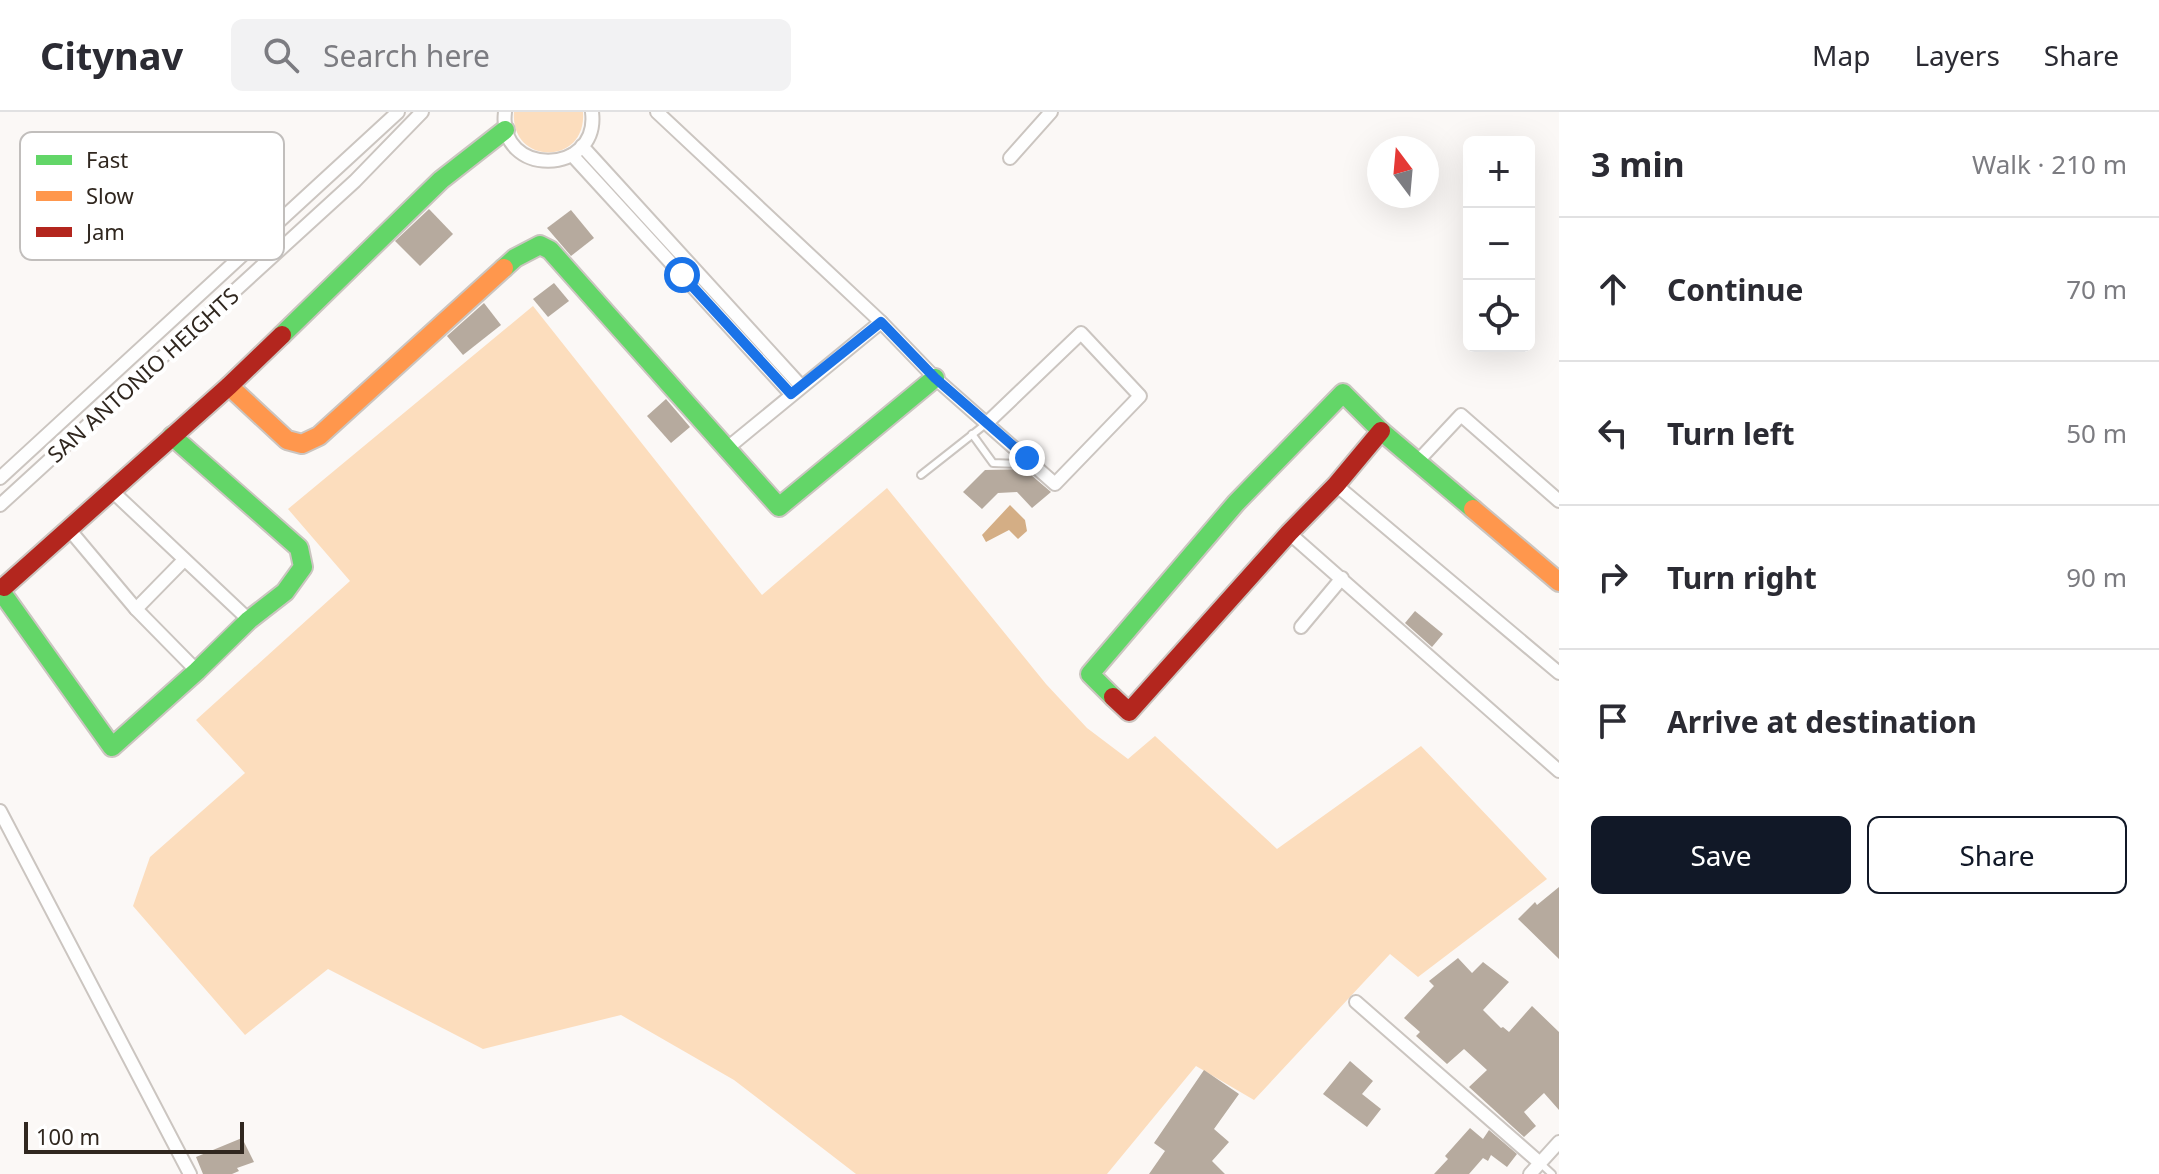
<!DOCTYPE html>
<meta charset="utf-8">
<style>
body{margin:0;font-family:"Noto Sans",sans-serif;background:#f2f2f3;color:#2b2b33}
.controls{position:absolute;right:24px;top:24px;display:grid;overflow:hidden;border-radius:12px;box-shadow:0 8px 32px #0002}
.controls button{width:72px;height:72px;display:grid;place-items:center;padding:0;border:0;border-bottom:2px solid #e1e1e2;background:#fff;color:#2b2b33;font:40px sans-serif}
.compass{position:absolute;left:1367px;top:24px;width:72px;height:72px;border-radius:50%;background:#fff;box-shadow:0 8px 32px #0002;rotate:344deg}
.scale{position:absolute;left:24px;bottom:20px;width:220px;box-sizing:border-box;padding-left:8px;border:4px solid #30271f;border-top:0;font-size:22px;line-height:28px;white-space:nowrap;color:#30271f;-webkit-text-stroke:6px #fff;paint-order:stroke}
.stop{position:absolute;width:24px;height:24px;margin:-18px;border:6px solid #1a73e8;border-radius:50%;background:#fff}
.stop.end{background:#1a73e8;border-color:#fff;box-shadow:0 2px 8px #0008}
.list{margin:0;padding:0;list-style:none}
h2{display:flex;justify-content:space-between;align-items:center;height:104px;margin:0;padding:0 32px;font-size:34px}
h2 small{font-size:26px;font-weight:400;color:#7c7c81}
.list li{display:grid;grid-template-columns:52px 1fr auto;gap:24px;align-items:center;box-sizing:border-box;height:144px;padding:0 32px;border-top:2px solid #e1e1e2}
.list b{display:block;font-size:30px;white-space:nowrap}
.list em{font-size:26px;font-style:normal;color:#7c7c81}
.actions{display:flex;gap:16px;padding:24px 32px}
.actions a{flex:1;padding:18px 0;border:2px solid #111827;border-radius:12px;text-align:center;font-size:28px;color:#111827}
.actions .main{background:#111827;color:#fff}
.icon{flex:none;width:44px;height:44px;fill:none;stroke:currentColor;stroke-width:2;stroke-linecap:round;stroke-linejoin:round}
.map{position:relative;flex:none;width:1559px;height:1062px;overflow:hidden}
header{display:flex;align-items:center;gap:48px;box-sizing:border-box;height:112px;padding:0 40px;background:#fff;border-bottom:2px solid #e1e1e2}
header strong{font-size:38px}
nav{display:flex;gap:44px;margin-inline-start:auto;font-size:28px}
.search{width:560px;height:72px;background:#f2f2f3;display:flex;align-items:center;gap:20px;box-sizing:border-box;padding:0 28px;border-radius:12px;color:#7c7c81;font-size:30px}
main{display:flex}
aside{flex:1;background:#fff}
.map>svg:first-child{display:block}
.green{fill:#fcddbd}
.water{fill:#d4ae85}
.building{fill:#b6aa9e}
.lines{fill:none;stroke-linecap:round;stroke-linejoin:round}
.lane-casing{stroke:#cbc5c0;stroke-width:10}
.street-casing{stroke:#cbc5c0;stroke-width:16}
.fast-casing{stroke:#cbc5c0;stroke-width:22}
.slow-casing{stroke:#cbc5c0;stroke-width:22}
.jam-casing{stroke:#cbc5c0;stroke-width:22}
.lane{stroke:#fefefe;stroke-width:6}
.street{stroke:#fefefe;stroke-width:12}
.fast{stroke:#63d668;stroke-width:18}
.slow{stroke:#ff974d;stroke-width:18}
.jam{stroke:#b3261e;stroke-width:18}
.route{stroke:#1a73e8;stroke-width:10}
.labels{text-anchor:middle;stroke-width:8;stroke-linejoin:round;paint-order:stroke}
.street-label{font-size:22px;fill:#30271f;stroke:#fff}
.key{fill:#fff;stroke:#c1bebc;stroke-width:2}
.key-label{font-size:22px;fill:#30271f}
</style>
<header>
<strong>Citynav</strong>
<div class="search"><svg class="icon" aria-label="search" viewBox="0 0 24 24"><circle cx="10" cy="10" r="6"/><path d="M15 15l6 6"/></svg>Search here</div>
<nav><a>Map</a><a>Layers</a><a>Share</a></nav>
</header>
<main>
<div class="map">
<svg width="1559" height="1062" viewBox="0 0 1559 1062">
<rect width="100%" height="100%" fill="#fbf8f6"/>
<!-- green -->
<g class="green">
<path d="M514,0H583C587,54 510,54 514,0Z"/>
<path d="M533,194L762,483L887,376L1046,572L1087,616L1128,647L1155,624L1277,737L1421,634L1547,767L1418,865L1390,842L1254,988L1196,954L1107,1062H856L734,968L621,903L483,937L328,857L245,923L133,794L150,745L245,661L196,608L350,469L288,397Z"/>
</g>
<!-- water -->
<path class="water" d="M1010,393L1025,408L1027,419L1018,427L1009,418L986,430L982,423Z"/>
<!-- building -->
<g class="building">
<path d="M429,97L453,122L420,154L395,129Z"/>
<path d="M571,98L594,126L571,144L547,116Z"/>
<path d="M554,171L569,189L548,205L533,187Z"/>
<path d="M484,191L501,213L463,243L447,224Z"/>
<path d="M666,287L690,315L671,331L647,304Z"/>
<path d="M1024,357L1051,380L1032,396L1017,380L998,381L982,397L963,380L985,358Z"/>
<path d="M1415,499L1443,522L1432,535L1405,511Z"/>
<path d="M1559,775V847L1518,807L1535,790L1537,793Z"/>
<path d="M1458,846L1472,861L1483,850L1509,870L1483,898L1501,916L1503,915L1509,920L1532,894L1559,920V998L1544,981L1524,1000L1536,1014L1524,1025L1469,975L1487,958L1464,937L1447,952L1416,924L1420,920L1404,906L1434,874L1429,869Z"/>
<path d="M1350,949L1373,969L1362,982L1381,997L1367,1015L1323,982Z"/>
<path d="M1204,958L1239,982L1214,1017L1229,1030L1212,1049L1225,1062H1149L1165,1039L1154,1031Z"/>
<path d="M1470,1016L1483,1027L1489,1018L1517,1042L1507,1055L1491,1043L1488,1049L1483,1046L1469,1062H1434L1448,1047L1445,1044Z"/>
<path d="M242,1026L254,1050L237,1056L239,1059L232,1062H203L196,1045Z"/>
</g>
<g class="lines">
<defs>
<g id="lane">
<path d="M972,322L993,351L1020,352L1027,346"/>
<path d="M921,363L987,311"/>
<path d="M1540,1051L1552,1062"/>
</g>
<g id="street">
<path d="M505,0C497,66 600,64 592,0"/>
<path d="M657,0L881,210L935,266L1055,372L1140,284L1081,221L987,311"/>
<path d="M582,34L801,274"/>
<path d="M572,43L791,282"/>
<path d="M1010,46L1051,0"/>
<path d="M725,338L881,210"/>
<path d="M1417,350L1461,303L1559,389"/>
<path d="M0,366L398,0"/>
<path d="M1336,373L1559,561"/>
<path d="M111,378L249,508"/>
<path d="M0,393L355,69L422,0"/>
<path d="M68,416L136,497L197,559"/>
<path d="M1289,421L1559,659"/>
<path d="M136,497L184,448"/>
<path d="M1301,515L1342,466"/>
<path d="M0,699L190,1062"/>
<path d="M1356,890L1540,1051"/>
<path d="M1530,1062L1559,1030"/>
</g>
<g id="fast">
<path d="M504,156L515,146L540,133L550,138L779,395L935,266"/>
<path d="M282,223L441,68L505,18"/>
<path d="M4,475L0,478L112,635L197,559L249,508L285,480L303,455L299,436L172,324"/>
<path d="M1113,585L1090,562L1236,391L1343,281L1381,319L1473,397"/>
</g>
<g id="slow">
<path d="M229,274L287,328L302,332L319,324L504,156"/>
<path d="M1473,397L1559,470"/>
</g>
<g id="jam">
<path d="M4,475L229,274L282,223"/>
<path d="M1113,585L1129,600L1289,421L1336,373L1381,319"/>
</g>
</defs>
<!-- lane casing -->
<use href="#lane" class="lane-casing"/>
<!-- street casing -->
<use href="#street" class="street-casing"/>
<!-- fast casing -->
<use href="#fast" class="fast-casing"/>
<!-- slow casing -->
<use href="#slow" class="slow-casing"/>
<!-- jam casing -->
<use href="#jam" class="jam-casing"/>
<!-- lane -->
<use href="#lane" class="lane"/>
<!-- street -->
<use href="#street" class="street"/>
<!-- fast -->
<use href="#fast" class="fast"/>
<!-- slow -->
<use href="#slow" class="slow"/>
<!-- jam -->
<use href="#jam" class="jam"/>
</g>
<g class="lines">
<!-- route -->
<path class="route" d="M682,163L791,282L881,210L935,266L1027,346"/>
</g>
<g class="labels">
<!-- street labels -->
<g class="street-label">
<text transform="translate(143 263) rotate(-42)" y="8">SAN ANTONIO HEIGHTS</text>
</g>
</g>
<!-- legend -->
<rect x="20" y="20" width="264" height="128" rx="12" class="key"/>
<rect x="36" y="43" width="36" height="10" fill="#63d668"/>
<rect x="36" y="79" width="36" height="10" fill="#ff974d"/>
<rect x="36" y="115" width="36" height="10" fill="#b3261e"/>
<g class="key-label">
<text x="86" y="56">Fast</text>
<text x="86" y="92">Slow</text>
<text x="86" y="128">Jam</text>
</g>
</svg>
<div class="controls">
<button>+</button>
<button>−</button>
<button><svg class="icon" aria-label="locate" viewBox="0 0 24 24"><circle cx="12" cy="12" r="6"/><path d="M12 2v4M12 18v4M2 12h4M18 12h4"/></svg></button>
</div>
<svg class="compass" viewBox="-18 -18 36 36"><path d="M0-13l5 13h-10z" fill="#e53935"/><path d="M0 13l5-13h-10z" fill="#7c7c81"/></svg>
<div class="scale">100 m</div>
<div class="stop" style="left:682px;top:163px"></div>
<div class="stop end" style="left:1027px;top:346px"></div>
</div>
<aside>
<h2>3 min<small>Walk · 210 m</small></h2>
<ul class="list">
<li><svg class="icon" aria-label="ahead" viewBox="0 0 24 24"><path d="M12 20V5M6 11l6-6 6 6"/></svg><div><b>Continue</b></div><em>70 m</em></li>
<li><svg class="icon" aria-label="left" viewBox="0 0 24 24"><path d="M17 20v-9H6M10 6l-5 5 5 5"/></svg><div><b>Turn left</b></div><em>50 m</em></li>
<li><svg class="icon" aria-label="right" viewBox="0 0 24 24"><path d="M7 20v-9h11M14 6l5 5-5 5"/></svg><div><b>Turn right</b></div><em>90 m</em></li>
<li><svg class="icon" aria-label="arrive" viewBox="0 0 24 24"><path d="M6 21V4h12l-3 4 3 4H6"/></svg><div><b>Arrive at destination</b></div></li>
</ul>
<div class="actions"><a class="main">Save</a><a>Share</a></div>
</aside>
</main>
